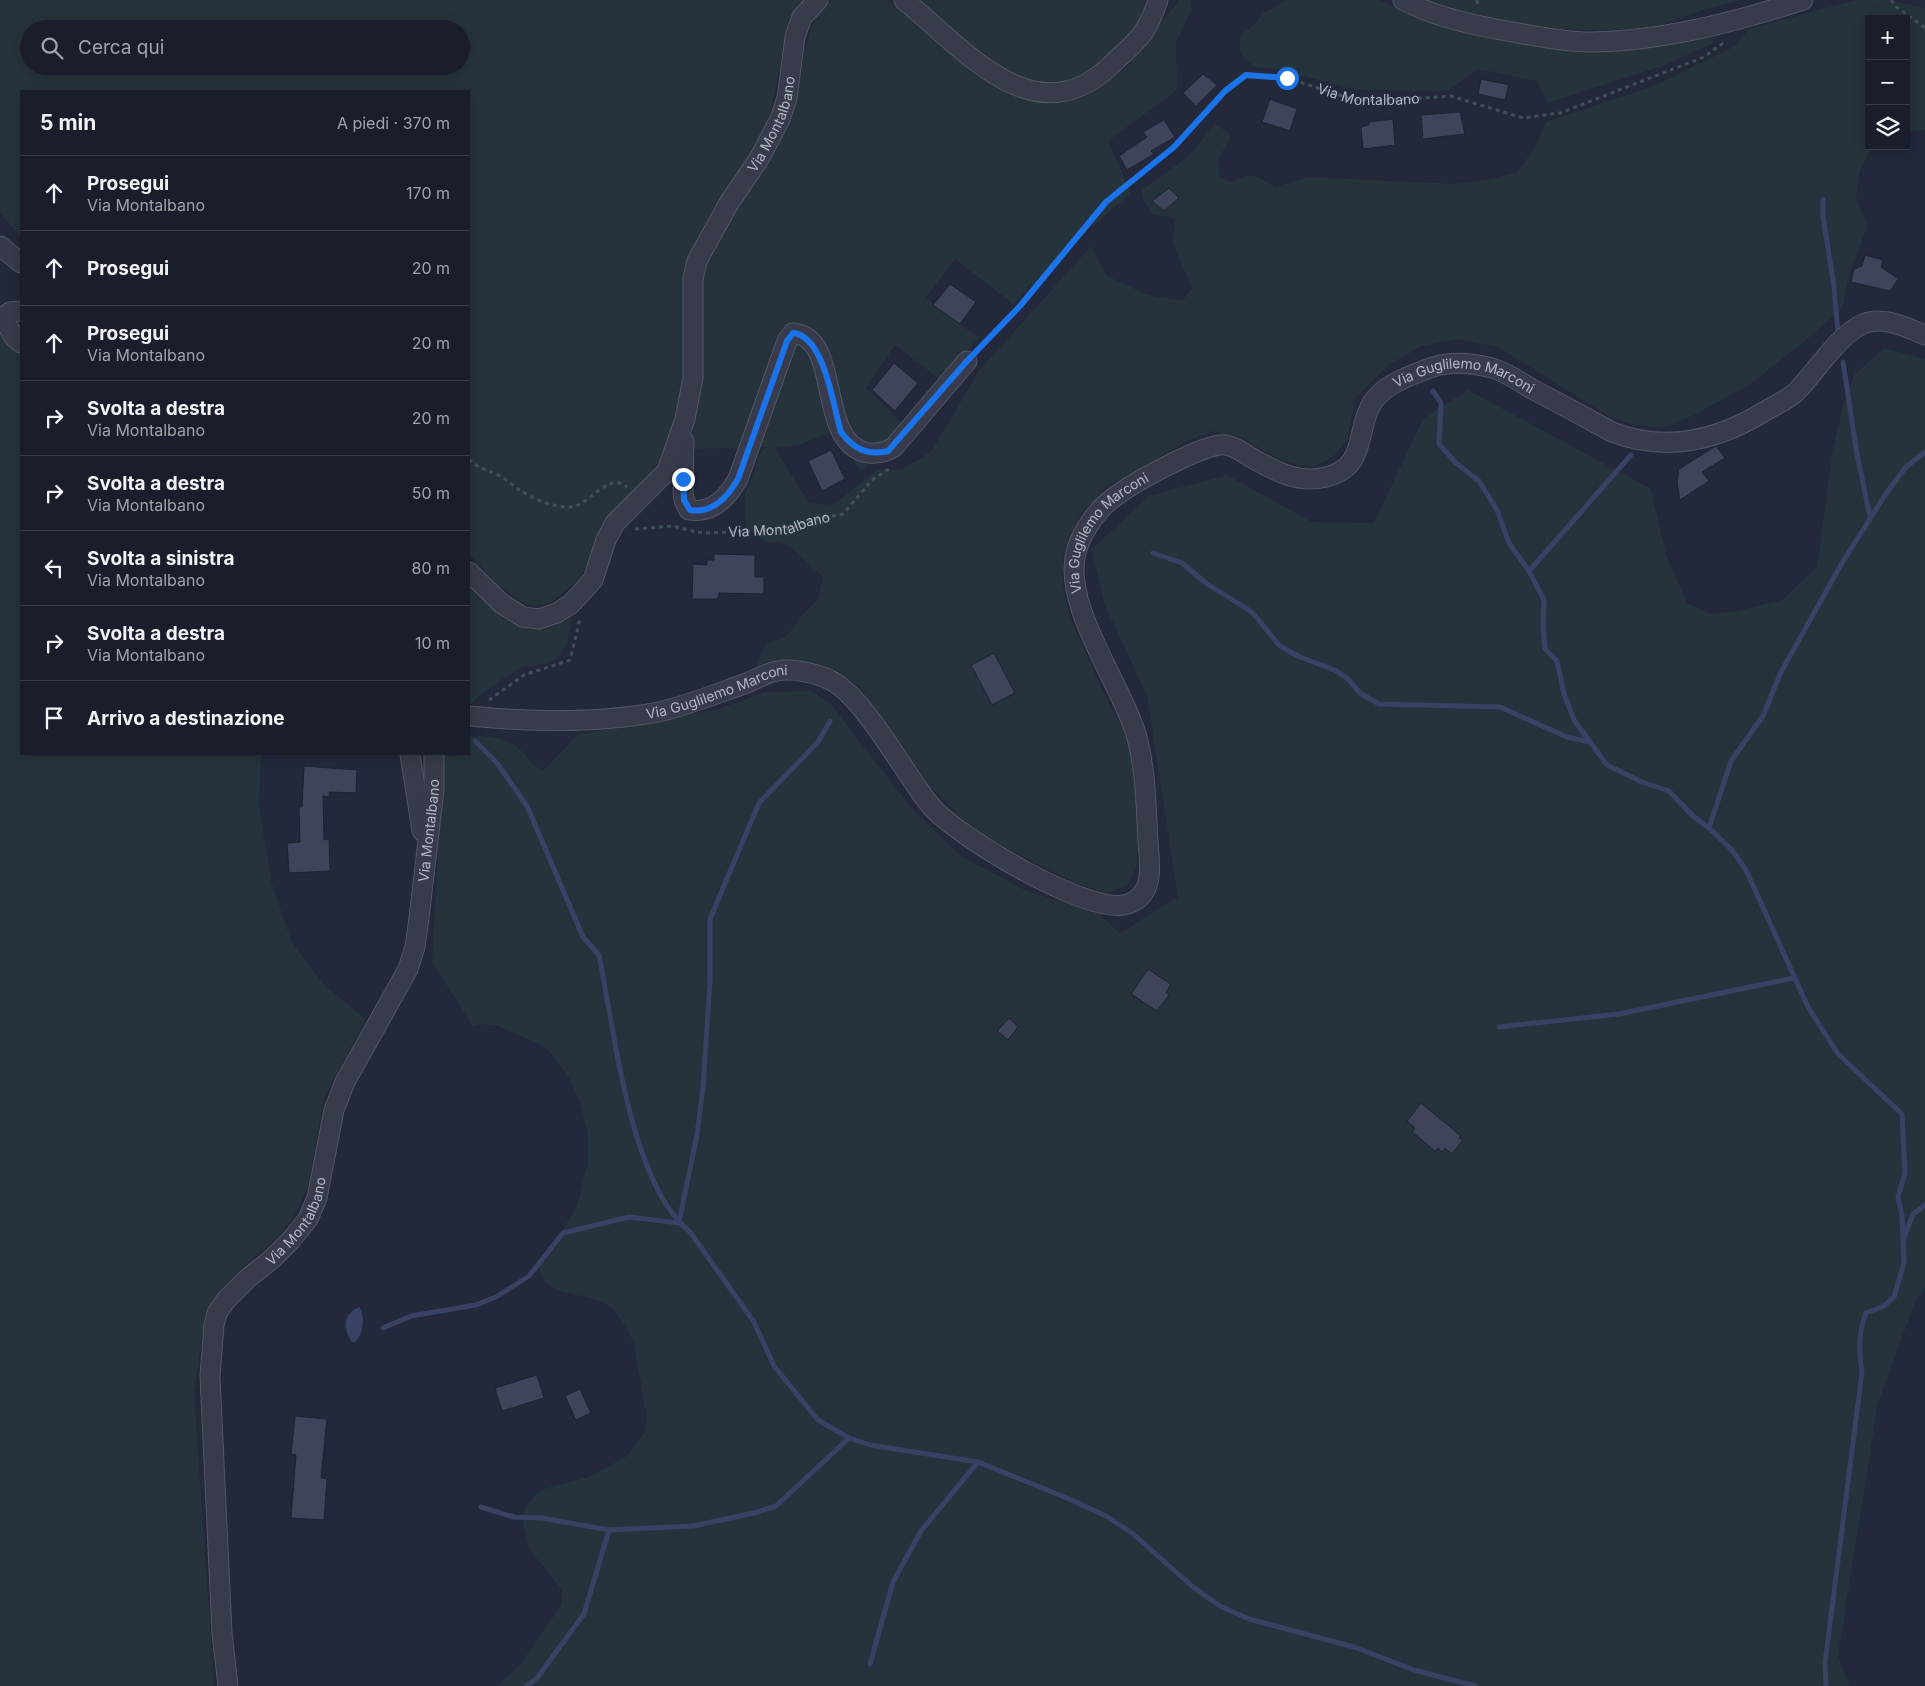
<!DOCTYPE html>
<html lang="it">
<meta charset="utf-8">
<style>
body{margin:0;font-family:Inter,sans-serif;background:#272b38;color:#f1f3f6}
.controls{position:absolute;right:15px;top:15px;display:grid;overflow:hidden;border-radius:0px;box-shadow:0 2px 12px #0003}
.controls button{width:45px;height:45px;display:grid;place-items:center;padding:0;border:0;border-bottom:1px solid #383c48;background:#1a1e2c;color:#f1f3f6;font:25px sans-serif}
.stop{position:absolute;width:15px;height:15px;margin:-11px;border:4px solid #1a73e8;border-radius:50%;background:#fff}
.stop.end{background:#1a73e8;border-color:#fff;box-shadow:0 1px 5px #0008}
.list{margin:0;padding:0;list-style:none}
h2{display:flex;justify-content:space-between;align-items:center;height:65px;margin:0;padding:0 20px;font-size:21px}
h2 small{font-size:16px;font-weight:400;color:#9fa2a9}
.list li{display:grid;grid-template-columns:32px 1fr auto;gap:15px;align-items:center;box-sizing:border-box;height:75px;padding:0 20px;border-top:1px solid #383c48}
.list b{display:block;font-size:19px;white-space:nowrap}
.list p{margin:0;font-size:16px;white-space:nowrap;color:#9fa2a9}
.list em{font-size:16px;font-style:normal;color:#9fa2a9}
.icon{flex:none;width:28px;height:28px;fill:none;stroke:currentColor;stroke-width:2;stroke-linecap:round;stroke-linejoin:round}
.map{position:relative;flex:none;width:1925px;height:1686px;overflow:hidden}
.search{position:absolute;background:#1a1e2c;box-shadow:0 2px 12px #0003;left:20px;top:20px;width:450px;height:55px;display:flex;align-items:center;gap:12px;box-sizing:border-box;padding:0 18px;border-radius:28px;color:#9fa2a9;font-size:19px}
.panel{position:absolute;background:#1a1e2c;box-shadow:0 2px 12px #0003;left:20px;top:90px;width:450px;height:665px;border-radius:0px}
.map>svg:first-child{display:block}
.green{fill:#25343c;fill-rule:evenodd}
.water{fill:#394164}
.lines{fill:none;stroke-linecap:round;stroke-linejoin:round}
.stream{stroke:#394164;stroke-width:5}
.building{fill:#3f445b;stroke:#1e2232}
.minor-casing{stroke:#525666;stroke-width:21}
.path{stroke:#405056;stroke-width:3;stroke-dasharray:4 4;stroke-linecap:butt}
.minor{stroke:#373b4b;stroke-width:19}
.route{stroke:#1a73e8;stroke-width:6}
.labels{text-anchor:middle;stroke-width:4.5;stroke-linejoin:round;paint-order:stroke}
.street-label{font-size:14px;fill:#b2b6c7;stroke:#1c2030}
</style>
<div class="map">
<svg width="1925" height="1686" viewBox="0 0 1925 1686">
<rect width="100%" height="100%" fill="#23283b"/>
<!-- green -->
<g class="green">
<path d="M0,0H805L798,7L788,27L770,115L756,150L689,259L685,387L663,458L601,525L592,555L580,579L550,603L533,606L520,601L497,584L469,554V91H21V237L0,213ZM29,29H461V66H29Z"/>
<path d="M833,0H888L972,73L1007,93L1052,103L1085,97L1127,67L1179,0H1190L1191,11L1176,42L1177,90L1108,141L1131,193L1085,233L1013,304L955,259L926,298L979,338L942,381L895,345L866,388L906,427L861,471L833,431L797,446L774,447L809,503L833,505L878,469L901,470L931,452L978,372L1091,246L1107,276L1148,295L1182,301L1192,288L1173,243L1175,221L1170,217L1153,215L1144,201L1142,190L1188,157L1215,124L1229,133L1230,139L1218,160L1220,177L1230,182L1245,176H1256L1275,187L1308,177L1454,184L1486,180L1517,172L1534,149L1546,122L1654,86L1735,46L1749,29L1856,0H1886L1925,8V130L1906,131V19H1869V146H1873L1860,170L1856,197L1867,227L1849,275L1842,308L1812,335L1749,385L1692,416L1661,428L1631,424L1608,416L1498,347L1457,339L1422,346L1388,365L1356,397L1347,441L1335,455L1324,462L1313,467L1284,462L1239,437L1214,431L1190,440L1106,487L1080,515L1064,552L1062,580L1070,618L1108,702L1123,729L1133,757L1138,820L1137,866L1128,885L1107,893L1072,882L984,836L959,816L930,786L859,687L840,672L814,662L756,666L765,645L788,635L801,616L818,599L823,577L788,545L765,541L746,527L745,494L762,450L769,447L691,449L699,377L701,269L794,101L811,26L817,15Z"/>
<path d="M914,0H1146L1137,24L1113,54L1082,77L1058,84L1033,85L998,66Z"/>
<path d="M1287,0H1379L1449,29L1538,47L1594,51L1630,50L1673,45L1712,37L1714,43L1662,66L1548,103L1537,81L1478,69L1448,91L1356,90L1278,69L1256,67L1245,60L1240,50V38L1242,33L1253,26L1264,13Z"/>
<path d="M1431,0H1741C1727,4 1713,7 1700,11C1687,15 1674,22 1660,25C1598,36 1488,29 1431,0Z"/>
<path d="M0,329L21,353V754H261L259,806L271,881L292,943L325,986L366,1019L324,1098L308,1186L296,1213L279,1236L238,1271L220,1291L206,1312L194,1392L214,1686H0Z"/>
<path d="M1884,348L1925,359V1288L1915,1302L1878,1403L1838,1655L1849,1686H496L519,1666L562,1604V1590L530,1550L523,1522L525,1508L535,1495L547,1488L589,1477L627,1456L645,1432L647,1418L634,1345L629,1332L613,1309L601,1301L557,1290L545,1282L539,1269L543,1254L562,1231L577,1206L588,1163V1134L581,1105L569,1078L552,1054L539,1044L498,1026L483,1024L473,1027L432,962L443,754H469V737C484,735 505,737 518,748C530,757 528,765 544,770L577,735L718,709L766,692L811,691L831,704L911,808L962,857L1025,890L1099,914L1120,933L1178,897L1147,696L1104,603L1092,549L1149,496L1227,475L1312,522L1374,523L1423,419L1468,390L1651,489L1666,555L1687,603L1711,614L1737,611L1782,600L1817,567L1833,448L1845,399L1855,374Z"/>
<path d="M469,587C489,606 515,635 546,629C554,627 563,622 571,618C570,640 565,660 540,665C532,667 524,665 517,670C500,680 485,691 470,704Z"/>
</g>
<!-- water -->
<path class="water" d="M359,1307C366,1314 363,1336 355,1342H352C342,1328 343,1314 359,1307Z"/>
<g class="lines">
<!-- stream -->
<g class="stream">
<path d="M1823,199V216L1834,287L1838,334"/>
<path d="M1843,362L1857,454L1870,517"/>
<path d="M1433,391L1441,403L1439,444L1456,463L1479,481L1497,510L1509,543L1529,571L1544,600L1543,626L1545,649L1557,661L1564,694L1574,720L1607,765L1642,782L1669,791L1693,816L1709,828L1732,850L1746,870L1808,1007L1838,1054L1902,1114L1905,1173L1898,1197L1902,1215L1904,1263L1894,1297L1884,1306L1866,1313C1858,1334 1859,1351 1862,1372L1825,1663L1826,1686"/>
<path d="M1153,553L1182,563L1207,584L1252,612L1280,646L1300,657L1335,670L1348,679L1360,693L1379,704L1500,707L1567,737L1590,742"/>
<path d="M1529,571L1631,455"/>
<path d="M475,741L497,763L527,806L583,937L599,955C614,1028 630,1185 690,1232L754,1322L774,1366L818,1420L849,1438L870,1445L978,1462L1067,1498L1106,1516L1132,1533L1193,1587L1220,1606L1249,1619L1354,1647L1414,1670L1475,1686"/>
<path d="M1709,828L1731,761L1763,716L1781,672L1842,563L1887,492L1906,467L1925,452"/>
<path d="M1499,1027L1619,1014L1794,978"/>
<path d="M679,1222L697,1135L703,1087L710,982V919L759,803L818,742L830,721"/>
<path d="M1903,1240L1913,1214L1925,1205"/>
<path d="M383,1328L411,1316L476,1305L496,1297L529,1276L563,1233L629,1217L679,1223"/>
<path d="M481,1507L514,1517L542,1518L609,1530L693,1526L754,1513L776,1506L849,1438"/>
<path d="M870,1664L893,1582L921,1531L978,1462"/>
<path d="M527,1686L537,1678L584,1614L609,1530"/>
</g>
</g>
<!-- building -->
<g class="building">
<path d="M1203,74L1217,85L1196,106L1183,93Z"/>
<path d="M1481,79L1509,85L1505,100L1478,94Z"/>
<path d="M1270,99L1297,109L1290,131L1262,122Z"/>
<path d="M1460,112L1465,134L1423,139L1421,115Z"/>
<path d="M1393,119L1395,145L1363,149L1361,127L1369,125V122Z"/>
<path d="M1164,120L1175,137L1151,151L1154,154L1127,170L1119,156L1147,137L1143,132Z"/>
<path d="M1169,188L1179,198L1164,211L1152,201Z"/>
<path d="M1865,255L1883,260L1881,267L1898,279L1890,291L1851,282L1854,269L1862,266Z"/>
<path d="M950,284L976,302L960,324L933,305Z"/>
<path d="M894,363L918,383L895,411L872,390Z"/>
<path d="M1716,446L1725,458L1702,472L1709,481L1680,500L1677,483L1679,469Z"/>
<path d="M831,450L845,479L822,491L808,461Z"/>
<path d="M714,554L755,555V577H764V594L719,593L718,599H692L693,564L707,565V560H714Z"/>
<path d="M994,653L1015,693L992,705L971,665Z"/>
<path d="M304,766L357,770L356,793L329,792V797L323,796L324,840L329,839L330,871L289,873L287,843L300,842L299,807H302Z"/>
<path d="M1148,969L1171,984L1166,993L1169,995L1157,1011L1131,994Z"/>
<path d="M1009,1018L1018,1027L1008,1040L997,1031Z"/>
<path d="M1421,1103L1461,1136L1459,1138L1463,1140L1452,1154L1445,1148L1442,1152L1438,1148L1435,1151L1412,1132L1415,1128L1407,1121Z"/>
<path d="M537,1375L544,1398L502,1411L495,1388Z"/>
<path d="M580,1389L591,1413L576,1420L565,1396Z"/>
<path d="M295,1416L327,1419L321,1478L327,1479L324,1520L291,1518L296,1455L291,1454Z"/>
</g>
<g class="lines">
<defs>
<g id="minor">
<path d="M904,0C962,47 1034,138 1110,66C1136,41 1146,37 1158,0"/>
<path d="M1403,0C1433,16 1467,24 1501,30C1530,35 1561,42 1591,42C1663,41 1736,22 1803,0"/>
<path d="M0,246L21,263"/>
<path d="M21,311L10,312L6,315L5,321L14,337L21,343"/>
<path d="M684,441L683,491L684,500L689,510C712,514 727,498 738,479L787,341L793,333C843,337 815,443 868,453C878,454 886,452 894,447L967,361"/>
<path id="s3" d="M469,572L502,604L523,617L539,619L557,613L571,604L593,580L606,540L615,523L667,471L685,419L693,378V279L697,261L729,203L759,159L780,119L787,98L795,37L802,17L818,0"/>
<path id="s4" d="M469,716C531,722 596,724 658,712C686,706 716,694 744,684C755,680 766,673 777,671C793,668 816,673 830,680C864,696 905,775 931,806C956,836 1090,917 1128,904C1155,895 1150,864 1148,842C1146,806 1146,769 1136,734C1120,681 1060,603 1077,549C1083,530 1097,510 1113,498C1131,484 1205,442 1226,445C1235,447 1243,452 1250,457C1275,471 1297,484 1326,477C1362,468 1357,442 1367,414C1373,396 1387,386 1405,378C1418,373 1433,365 1447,364C1461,362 1480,365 1492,368C1506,372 1520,382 1532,389C1559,403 1585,417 1612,432C1666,453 1719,440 1767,410C1777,404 1789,399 1796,392C1816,372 1838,335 1863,324C1883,315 1907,328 1925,335"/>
<path d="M410,754L422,831"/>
<path id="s5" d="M228,1686L222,1633L210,1376L214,1325L217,1313L226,1300L247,1279L272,1259L291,1240L308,1219L317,1198L334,1110L345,1082L408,969L415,947L419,918L434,789V754"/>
</g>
</defs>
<!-- minor casing -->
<use href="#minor" class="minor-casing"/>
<!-- path -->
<g class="path">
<path d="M1477,0L1478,8"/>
<path d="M1891,0L1895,6L1925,28"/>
<path id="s1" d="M978,349L1020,306L1106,203L1174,147L1225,91L1246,75L1287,78L1355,100H1395L1451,96L1523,118L1560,113L1704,57L1723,43"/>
<path d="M469,459C480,470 485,468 498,475C506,479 513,486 520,490C533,499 555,508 571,507C590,505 608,471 627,487"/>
<path id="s2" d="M635,529L673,526L696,532L710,533L789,529L809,521L843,514L872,480L889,469"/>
<path d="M489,700L524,675L570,660L580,619"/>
</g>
<!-- minor -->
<use href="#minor" class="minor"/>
</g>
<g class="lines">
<!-- route -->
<path class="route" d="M683,479L684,500L690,510C712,514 727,498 738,479L787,341L793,333C825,336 833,407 841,432C853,449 868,456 888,451L967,361L1020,306L1106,202L1174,147L1225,91L1246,75L1287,78"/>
</g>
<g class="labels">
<!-- street labels -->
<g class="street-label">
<text dy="5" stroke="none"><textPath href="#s1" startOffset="510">Via Montalbano</textPath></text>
<text dy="5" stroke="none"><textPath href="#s3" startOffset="661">Via Montalbano</textPath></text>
<text dy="5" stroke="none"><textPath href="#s4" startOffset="1629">Via Guglilemo Marconi</textPath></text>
<text dy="5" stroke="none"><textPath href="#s2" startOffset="146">Via Montalbano</textPath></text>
<text dy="5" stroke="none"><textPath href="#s4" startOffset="1165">Via Guglilemo Marconi</textPath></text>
<text dy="5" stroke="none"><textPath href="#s4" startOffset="252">Via Guglilemo Marconi</textPath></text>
<text dy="5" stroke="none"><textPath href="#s5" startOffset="918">Via Montalbano</textPath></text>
<text dy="5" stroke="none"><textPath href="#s5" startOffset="498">Via Montalbano</textPath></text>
</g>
</g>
</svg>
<div class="controls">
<button>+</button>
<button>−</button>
<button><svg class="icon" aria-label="layers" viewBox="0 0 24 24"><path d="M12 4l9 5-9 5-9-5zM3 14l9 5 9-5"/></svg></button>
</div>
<div class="stop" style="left:1287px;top:78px"></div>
<div class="stop end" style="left:683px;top:479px"></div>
<div class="search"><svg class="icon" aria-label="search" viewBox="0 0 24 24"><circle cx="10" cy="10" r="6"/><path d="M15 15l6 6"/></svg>Cerca qui</div>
<section class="panel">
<h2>5 min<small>A piedi · 370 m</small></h2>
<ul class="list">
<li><svg class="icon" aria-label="ahead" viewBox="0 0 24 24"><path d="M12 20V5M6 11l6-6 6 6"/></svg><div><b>Prosegui</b><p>Via Montalbano</p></div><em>170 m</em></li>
<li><svg class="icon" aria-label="ahead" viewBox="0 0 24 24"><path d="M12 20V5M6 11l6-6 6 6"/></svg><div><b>Prosegui</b></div><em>20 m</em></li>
<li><svg class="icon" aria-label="ahead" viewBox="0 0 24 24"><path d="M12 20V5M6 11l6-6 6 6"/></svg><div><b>Prosegui</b><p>Via Montalbano</p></div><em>20 m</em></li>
<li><svg class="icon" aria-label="right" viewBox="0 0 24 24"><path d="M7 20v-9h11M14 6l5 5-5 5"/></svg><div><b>Svolta a destra</b><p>Via Montalbano</p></div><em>20 m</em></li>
<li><svg class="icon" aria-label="right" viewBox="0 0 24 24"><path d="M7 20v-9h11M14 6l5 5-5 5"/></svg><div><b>Svolta a destra</b><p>Via Montalbano</p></div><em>50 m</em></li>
<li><svg class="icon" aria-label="left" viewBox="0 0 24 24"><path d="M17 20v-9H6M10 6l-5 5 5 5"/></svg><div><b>Svolta a sinistra</b><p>Via Montalbano</p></div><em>80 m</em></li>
<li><svg class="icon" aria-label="right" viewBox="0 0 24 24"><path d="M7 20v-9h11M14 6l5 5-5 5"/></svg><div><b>Svolta a destra</b><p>Via Montalbano</p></div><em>10 m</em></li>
<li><svg class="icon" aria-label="arrive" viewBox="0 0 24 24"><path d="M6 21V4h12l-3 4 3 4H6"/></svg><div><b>Arrivo a destinazione</b></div></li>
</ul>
</section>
</div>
